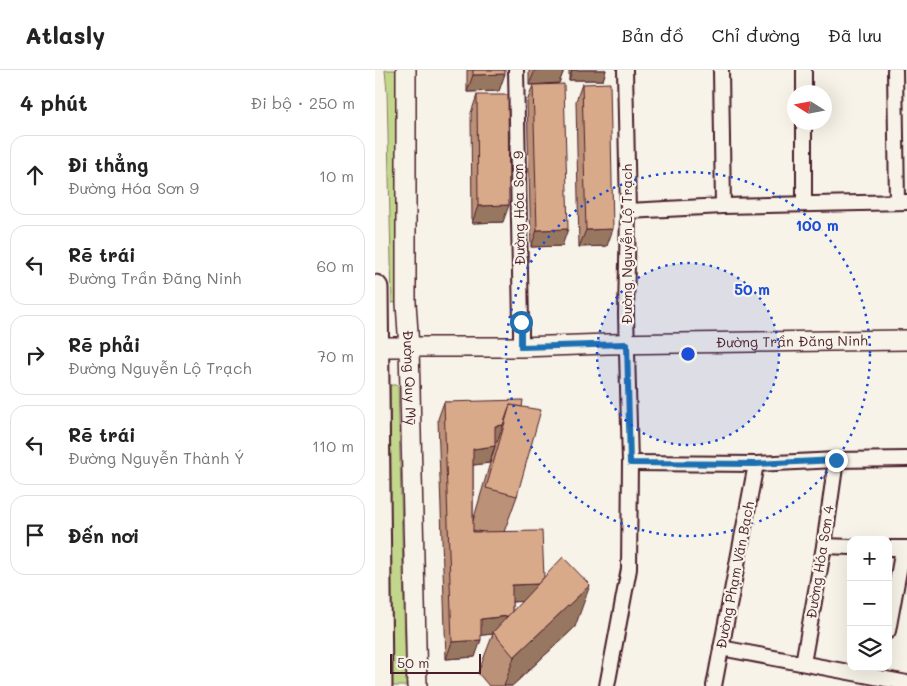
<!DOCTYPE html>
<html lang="vi">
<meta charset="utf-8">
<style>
body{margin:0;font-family:Mali,sans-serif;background:#f2f2f2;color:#222}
.controls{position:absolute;right:15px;bottom:15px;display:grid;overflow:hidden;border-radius:10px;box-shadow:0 5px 20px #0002}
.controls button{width:45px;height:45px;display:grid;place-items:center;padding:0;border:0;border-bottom:1px solid #e0e0e0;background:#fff;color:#222;font:25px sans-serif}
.compass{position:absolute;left:412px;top:15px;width:45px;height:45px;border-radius:50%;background:#fff;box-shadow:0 5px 20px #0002;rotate:281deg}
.scale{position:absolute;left:15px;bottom:12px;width:91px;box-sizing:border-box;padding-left:5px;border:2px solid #4a1f2b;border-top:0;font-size:14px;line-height:18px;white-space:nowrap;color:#4a1f2b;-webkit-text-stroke:4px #f7f3e8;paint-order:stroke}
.stop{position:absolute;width:15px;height:15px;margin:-11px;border:4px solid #1f6fb2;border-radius:50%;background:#fff}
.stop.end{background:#1f6fb2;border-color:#fff;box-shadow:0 1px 5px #0008}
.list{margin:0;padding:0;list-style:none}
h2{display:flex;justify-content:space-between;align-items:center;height:65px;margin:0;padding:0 20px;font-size:21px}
h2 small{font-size:16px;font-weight:400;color:#767676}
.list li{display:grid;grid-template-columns:32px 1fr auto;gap:15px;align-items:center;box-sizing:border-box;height:80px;margin:0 10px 10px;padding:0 10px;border:1px solid #e0e0e0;border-radius:15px}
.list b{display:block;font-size:19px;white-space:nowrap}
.list p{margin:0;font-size:16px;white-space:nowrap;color:#767676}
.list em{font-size:16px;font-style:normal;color:#767676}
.icon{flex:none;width:28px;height:28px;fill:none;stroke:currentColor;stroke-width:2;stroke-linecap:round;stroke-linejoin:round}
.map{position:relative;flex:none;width:532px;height:616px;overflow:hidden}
header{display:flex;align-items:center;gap:30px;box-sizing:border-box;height:70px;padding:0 25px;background:#fff;border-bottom:1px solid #e0e0e0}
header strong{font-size:24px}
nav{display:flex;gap:28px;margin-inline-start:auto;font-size:18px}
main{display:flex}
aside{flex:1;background:#fff}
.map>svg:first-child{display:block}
.green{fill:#c2d78c;stroke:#867b5c}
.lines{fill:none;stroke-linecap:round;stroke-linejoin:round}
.street-casing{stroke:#4a1f2b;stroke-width:18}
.secondary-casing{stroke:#4a1f2b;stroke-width:22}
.highway-casing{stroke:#4a1f2b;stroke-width:29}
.street{stroke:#f7f3e8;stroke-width:14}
.secondary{stroke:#f7f3e8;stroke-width:19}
.highway{stroke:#f7f3e8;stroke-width:25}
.wall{fill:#bb9277;stroke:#4a1f2b;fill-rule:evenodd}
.shaded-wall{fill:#987761;stroke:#4a1f2b}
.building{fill:#d9aa8a;stroke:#4a1f2b}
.route{stroke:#1f6fb2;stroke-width:6}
.ring{fill:none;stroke:#1d4ed8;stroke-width:2.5;stroke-dasharray:2.5 5}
.labels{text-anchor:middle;stroke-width:4.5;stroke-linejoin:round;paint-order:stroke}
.street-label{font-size:14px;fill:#4a1f2b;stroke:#f7f3e8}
.centre{fill:#1d4ed8;stroke:#f7f3e8;stroke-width:2.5}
.ring-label{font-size:15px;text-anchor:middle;font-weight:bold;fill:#1d4ed8;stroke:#f7f3e8;stroke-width:4.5;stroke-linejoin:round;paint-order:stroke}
</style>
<header>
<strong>Atlasly</strong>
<nav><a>Bản đồ</a><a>Chỉ đường</a><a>Đã lưu</a></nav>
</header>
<main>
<aside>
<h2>4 phút<small>Đi bộ · 250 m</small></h2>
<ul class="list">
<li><svg class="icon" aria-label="ahead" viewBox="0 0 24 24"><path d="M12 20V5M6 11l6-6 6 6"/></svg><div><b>Đi thẳng</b><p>Đường Hóa Sơn 9</p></div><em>10 m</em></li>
<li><svg class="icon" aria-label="left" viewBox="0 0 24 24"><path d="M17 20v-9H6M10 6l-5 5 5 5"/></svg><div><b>Rẽ trái</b><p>Đường Trần Đăng Ninh</p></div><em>60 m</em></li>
<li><svg class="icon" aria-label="right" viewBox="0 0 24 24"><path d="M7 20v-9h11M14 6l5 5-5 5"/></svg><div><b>Rẽ phải</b><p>Đường Nguyễn Lộ Trạch</p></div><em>70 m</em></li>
<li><svg class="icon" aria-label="left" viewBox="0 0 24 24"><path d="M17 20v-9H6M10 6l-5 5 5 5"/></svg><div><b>Rẽ trái</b><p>Đường Nguyễn Thành Ý</p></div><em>110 m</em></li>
<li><svg class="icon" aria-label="arrive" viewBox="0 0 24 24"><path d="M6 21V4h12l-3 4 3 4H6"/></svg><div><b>Đến nơi</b></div></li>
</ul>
</aside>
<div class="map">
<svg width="532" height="616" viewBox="0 0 532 616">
<rect width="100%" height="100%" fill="#f7f3e8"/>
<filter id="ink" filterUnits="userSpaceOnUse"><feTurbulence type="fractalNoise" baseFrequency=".02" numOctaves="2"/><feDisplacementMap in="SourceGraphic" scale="10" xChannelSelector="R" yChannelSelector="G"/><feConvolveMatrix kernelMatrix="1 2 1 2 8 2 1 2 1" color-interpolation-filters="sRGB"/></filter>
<g filter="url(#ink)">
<!-- green -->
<g class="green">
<path d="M10,0H21L23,232L17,233L12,22Z"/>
<path d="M15,315H23L31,616H15L11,480L16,421Z"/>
</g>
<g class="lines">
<defs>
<g id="street">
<path d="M141,0L146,252V277"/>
<path d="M346,0L348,136"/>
<path d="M429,0V22"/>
<path d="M520,0L522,132"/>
<path d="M429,52V134"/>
<path d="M253,141L348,136L532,132"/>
<path d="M255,393L381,394L461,390L532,389"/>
<path d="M449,476L476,477"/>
<path d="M513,478H532"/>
<path d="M513,561L528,479"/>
<path d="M346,578L532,613"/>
<path d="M428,593L449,476L461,390"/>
<path d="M232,616L254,499L255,393L251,244L253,141L250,0"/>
<path d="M339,616L381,394"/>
</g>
<g id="secondary">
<path id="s1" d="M31,0V233L34,277L42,616"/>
<path id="s2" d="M1,277H146L232,274L532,270"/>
</g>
<path id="highway" d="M0,218L4,616"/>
</defs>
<!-- street casing -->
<use href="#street" class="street-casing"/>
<!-- secondary casing -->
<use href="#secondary" class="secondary-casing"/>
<!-- highway casing -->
<use href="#highway" class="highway-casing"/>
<!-- street -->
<use href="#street" class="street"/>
<!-- secondary -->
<use href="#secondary" class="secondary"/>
<!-- highway -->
<use href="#highway" class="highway"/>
</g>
<!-- wall -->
<g class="wall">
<path d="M92,0H130L124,21L92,22Z"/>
<path d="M154,0H189L184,13L154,15Z"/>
<path d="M194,0H231L228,10H194Z"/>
<path d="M207,14L232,176L204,177L201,31Z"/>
<path d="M158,15L187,176L156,177L152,32Z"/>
<path d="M102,25L128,152L97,153L96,43Z"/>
<path d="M69,332L147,337L142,426L129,462L169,507L200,557L137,616H114L103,603L118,564L106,565L100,587L71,589L63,349ZM120,376L98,451V395L114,393ZM98,460L102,461L108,462H98ZM147,531L137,542V532Z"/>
</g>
<!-- shaded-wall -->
<g class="shaded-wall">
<path d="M160,0H189L184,13L154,15Z"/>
<path d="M197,0H231L228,10H194Z"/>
<path d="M130,4L124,21L92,22L98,5Z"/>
<path d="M134,135L128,152L97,153L103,136Z"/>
<path d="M193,159L187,176L156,177L162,160Z"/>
<path d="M238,159L232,176L204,177L211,160Z"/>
<path d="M128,355L122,372L114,373L120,356Z"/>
<path d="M120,376L114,393L92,396L98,379Z"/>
<path d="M169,514L163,531L131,532L137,515Z"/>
<path d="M215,515L200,557L137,616H129L139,587Z"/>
<path d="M137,546L118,562V564L100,566L106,549Z"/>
<path d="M106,570L100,587L71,589L77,572Z"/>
</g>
<!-- building -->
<g class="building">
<path d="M98,0H130V4L98,5Z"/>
<path d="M235,13L238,159L211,160L207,14Z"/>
<path d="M189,14L193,159L162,160L158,15Z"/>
<path d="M102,25H133L134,135L103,136Z"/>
<path d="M148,330L147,337L135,335L128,355L120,356V376L98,379V462L167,461L169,507L163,514L137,515V542L133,546L106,549V570L77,572L69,332Z"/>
<path d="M135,335L166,340L142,426L111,418Z"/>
<path d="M188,487L215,515L139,587L118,562Z"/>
</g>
</g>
<g class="lines" filter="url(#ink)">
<!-- route -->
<path class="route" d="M146,252V277L252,274L255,393L381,394L461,390"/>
</g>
<!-- distance rings -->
<circle cx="313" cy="284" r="91" fill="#1d4ed8" fill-opacity=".12"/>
<g class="ring">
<circle cx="313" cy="284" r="91"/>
<circle cx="313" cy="284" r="182"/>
</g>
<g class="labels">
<!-- street labels -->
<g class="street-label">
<text transform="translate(144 138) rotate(-91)" y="5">Đường Hóa Sơn 9</text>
<text transform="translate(252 174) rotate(-90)" y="5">Đường Nguyễn Lộ Trạch</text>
<text dy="5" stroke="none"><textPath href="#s2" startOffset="416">Đường Trần Đăng Ninh</textPath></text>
<text dy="5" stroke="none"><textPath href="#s1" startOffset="308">Đường Quy Mỹ</textPath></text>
<text transform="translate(445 492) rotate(-81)" y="5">Đường Hóa Sơn 4</text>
<text transform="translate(360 505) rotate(-79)" y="5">Đường Phạm Văn Bạch</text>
</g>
</g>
<circle cx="313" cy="284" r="8" class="centre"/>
<g class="ring-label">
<text x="442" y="161">100 m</text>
<text x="377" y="225">50 m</text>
</g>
</svg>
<div class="controls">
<button>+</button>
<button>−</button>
<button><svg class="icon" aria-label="layers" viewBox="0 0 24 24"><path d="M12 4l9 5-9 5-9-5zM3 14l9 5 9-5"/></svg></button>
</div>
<svg class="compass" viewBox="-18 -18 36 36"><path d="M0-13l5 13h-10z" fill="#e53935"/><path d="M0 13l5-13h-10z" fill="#767676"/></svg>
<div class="scale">50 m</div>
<div class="stop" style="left:146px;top:252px"></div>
<div class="stop end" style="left:461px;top:390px"></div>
</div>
</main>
